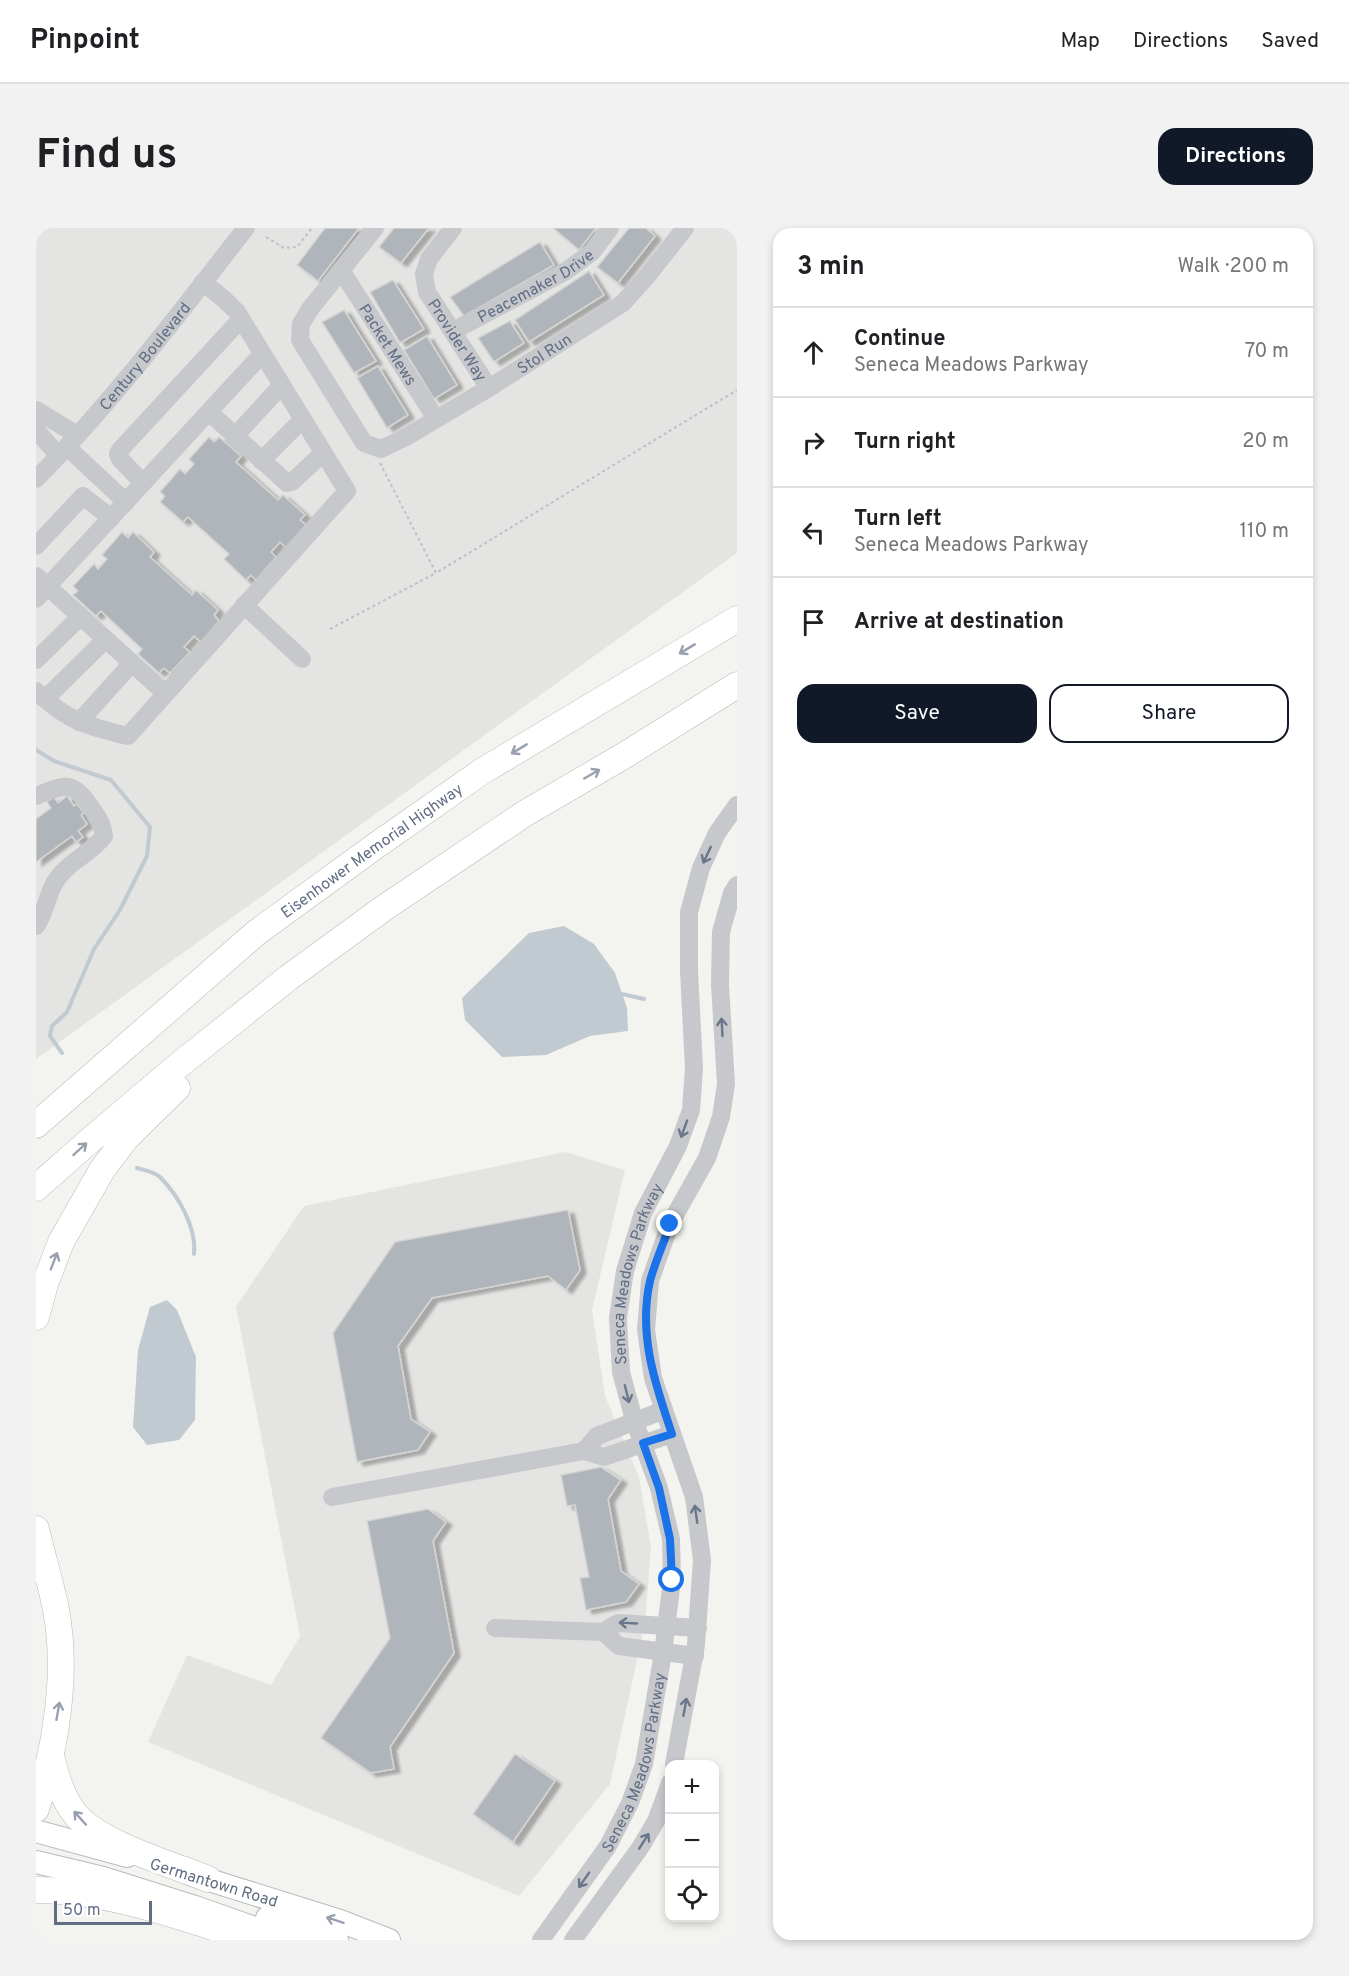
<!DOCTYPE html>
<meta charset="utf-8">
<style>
body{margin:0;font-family:Overpass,sans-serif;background:#f2f2f2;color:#202124}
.controls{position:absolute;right:18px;bottom:18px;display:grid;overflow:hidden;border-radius:12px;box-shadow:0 3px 9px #0003}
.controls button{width:54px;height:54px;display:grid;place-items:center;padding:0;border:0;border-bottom:2px solid #e0e0e0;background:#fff;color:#202124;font:30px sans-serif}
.scale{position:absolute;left:18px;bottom:15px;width:98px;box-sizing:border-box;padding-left:6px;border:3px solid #606d83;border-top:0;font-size:16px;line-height:21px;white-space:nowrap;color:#606d83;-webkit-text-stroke:4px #fff;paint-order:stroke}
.stop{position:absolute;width:18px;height:18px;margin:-14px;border:4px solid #1a73e8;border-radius:50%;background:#fff}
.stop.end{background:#1a73e8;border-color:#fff;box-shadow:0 2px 6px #0008}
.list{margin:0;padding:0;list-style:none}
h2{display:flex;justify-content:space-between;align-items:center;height:78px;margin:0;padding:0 24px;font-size:26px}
h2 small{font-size:20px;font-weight:400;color:#757577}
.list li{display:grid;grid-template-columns:39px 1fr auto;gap:18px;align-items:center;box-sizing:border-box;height:90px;padding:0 24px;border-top:2px solid #e0e0e0}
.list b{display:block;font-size:22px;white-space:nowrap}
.list p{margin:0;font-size:20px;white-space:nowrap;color:#757577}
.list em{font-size:20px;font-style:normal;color:#757577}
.actions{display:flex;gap:12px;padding:18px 24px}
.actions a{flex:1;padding:14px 0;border:2px solid #111827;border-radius:18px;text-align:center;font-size:21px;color:#111827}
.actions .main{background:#111827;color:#fff}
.icon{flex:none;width:33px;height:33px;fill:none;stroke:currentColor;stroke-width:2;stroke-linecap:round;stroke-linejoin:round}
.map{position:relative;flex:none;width:701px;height:1712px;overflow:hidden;border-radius:18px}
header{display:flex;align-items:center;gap:36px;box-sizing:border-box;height:84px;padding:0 30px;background:#fff;border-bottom:2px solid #e0e0e0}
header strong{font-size:28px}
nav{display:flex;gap:33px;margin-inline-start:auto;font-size:21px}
.intro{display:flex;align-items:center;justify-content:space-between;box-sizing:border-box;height:144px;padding:0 36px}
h1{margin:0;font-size:42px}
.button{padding:15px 27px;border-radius:18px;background:#111827;color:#fff;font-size:21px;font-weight:700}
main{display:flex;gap:36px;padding:0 36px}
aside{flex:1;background:#fff;border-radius:18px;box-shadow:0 3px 9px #0003}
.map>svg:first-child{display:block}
.built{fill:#e4e4e3}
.water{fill:#c2cad1}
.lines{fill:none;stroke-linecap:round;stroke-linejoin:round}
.stream{stroke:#c2cad1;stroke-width:4}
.building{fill:#b0b5bc;stroke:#d4d5d2;stroke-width:1.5;filter:url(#shadow)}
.major-casing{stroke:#b8bbbf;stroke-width:24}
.highway-casing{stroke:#b7b9bd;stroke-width:27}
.path{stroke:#bec0c2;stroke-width:2;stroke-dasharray:3 3;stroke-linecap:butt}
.minor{stroke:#c6c8cc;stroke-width:18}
.major{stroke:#fff;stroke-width:22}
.highway{stroke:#fff;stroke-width:26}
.oneway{stroke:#98a0ae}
.oneway2{stroke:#6a768a}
.route{stroke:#1a73e8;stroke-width:8}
.labels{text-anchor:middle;stroke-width:6;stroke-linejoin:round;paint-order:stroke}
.street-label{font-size:16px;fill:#606d83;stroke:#fff}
</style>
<header>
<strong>Pinpoint</strong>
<nav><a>Map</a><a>Directions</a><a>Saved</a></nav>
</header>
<div class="intro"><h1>Find us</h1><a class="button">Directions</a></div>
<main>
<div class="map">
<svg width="701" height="1712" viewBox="0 0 701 1712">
<defs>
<filter id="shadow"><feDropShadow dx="6" dy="3.5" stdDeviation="1.5" flood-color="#0004"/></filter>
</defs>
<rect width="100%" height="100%" fill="#f3f4ef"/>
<!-- built -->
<g class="built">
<path d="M0,0H701V325L0,831Z"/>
<path d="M529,924L589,942L556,1082L569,1168L603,1249L615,1319L609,1395L574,1556L483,1668L112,1514L151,1427L235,1457L264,1408L200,1079L268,978Z"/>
</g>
<!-- water -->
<g class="water">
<path d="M528,698L558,716L579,745L591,780L592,803L554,808L510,827L466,829L429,792L426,770L493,705Z"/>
<path d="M131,1072L141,1082L160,1129L159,1192L143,1212L111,1217L97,1199L102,1122L114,1079Z"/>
</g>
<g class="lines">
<!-- stream -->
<g class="stream">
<path d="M0,522L18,533L75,552L114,599L111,628L84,682L58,721L31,784L16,798L14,808L26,825"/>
<path d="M586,766L608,771"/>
<path d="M101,940C108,942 119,944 124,949C142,967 161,1000 158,1026"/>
</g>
</g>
<!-- building -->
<g class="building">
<path d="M289,0H323L282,53L261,37Z"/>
<path d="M358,0H393L365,35L343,19Z"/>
<path d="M517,0H560L543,22Z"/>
<path d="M593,0H610L619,8L582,55L561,39Z"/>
<path d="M504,14L518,37L428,88L414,69Z"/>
<path d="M553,43L568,67L493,114L479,92Z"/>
<path d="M357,52L388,101L364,115L334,64Z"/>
<path d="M308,82L340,133L318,145L286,94Z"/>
<path d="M474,93L488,115L458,134L442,110Z"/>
<path d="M391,108L421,157L398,171L368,122Z"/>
<path d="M342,138L372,187L351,200L321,150Z"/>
<path d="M173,209L178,214L183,209L205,228L200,234L242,272L247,267L269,287L264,292L270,297L250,320L244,314L235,324L240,329L220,352L215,347L210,352L188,331L193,326L152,289L147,294L124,274L129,268L124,264L144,241L149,246L158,236L153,231Z"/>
<path d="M86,304L92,310L97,304L118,324L114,329L156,367L160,362L182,382L178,387L183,393L165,414L158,408L148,419L154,424L134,445L128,440L123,445L102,426L106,421L65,383L60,388L37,367L42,363L37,358L58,336L62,341L71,331L66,327Z"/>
<path d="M31,568L38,578L41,576L48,585L45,587L51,596L42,603L47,609L40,614L36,608L0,634V591L15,580L11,574L18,569L22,575Z"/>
<path d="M532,982L544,1042L530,1062L512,1048L396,1070L362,1118L375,1191L394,1204L382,1222L321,1234L297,1105L359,1014Z"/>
<path d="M565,1239L585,1252L572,1271L585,1343L603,1356L590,1374L550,1382L544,1350L553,1349L539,1277L531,1278L525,1247Z"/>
<path d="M392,1281L410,1294L397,1313L418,1425L354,1519L358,1541L335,1545L285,1510L354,1410L331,1293Z"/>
<path d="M479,1526L519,1553L477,1614L437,1586Z"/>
</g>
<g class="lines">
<defs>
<g id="major">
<path d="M0,1603L91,1628"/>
<path d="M0,1634L67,1650L159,1679L253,1712"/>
<path d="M154,1646L304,1693L353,1712"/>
<path d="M231,1690L301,1712"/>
</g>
<g id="highway">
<path id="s7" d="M0,897L220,705L338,619L445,544L701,391"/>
<path d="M0,960L51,915L143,837L252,750L348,680L488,586L589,527L701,457"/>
<path d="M0,1089L9,1056L25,1014L66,942L90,910L141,860"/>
<path d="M0,1301C6,1328 15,1355 20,1382C32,1445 20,1520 0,1581"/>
<path d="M15,1528C20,1548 26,1570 40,1587C65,1616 135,1636 172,1651"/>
<path d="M0,1662C76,1662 146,1690 217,1712"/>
</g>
</defs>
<!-- major casing -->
<use href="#major" class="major-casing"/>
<!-- highway casing -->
<use href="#highway" class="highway-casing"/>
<!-- path -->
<g class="path">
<path d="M230,9L248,20L261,19L276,0"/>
<path d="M344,235L400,345L701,162"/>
<path d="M294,401L400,345"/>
</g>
<!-- minor -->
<g class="minor">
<path id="s1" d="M339,0L274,81L265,96L264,112L328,215L345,221L370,209L453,160L587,75L612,47L649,0"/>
<path id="s2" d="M417,0L393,31L388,46L391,64L453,160"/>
<path id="s3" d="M305,42L400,191"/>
<path id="s4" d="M417,103L530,43L556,24L574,0"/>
<path d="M0,182L41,207"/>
<path d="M173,184L251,255L256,254L287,225"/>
<path d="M0,202L22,227"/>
<path d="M199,208L246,157"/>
<path d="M31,219L90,274"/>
<path d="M225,233L267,191"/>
<path id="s5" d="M0,251C77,174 143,85 210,0"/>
<path d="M107,255L84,231L82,226L84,222L205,91"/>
<path d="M0,318L47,268L75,290"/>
<path d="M0,348L129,465"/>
<path d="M0,371L226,126"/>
<path d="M208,377L266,431"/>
<path d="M0,432L45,388"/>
<path d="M0,463C32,493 50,498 92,508L311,263L201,84L190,73L167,54"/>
<path d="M9,471L70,411"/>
<path d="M43,494L96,435"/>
<path d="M0,568C27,557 36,551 54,578C61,588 67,596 68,608C55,626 31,634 19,654C11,667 9,686 0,698"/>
<path d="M548,1223L561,1208L628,1182"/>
<path d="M296,1269L548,1223L568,1229L636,1206"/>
<path d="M459,1400L567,1404L582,1395L662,1400"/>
<path d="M567,1404L583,1418L659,1428"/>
<path d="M638,1536L660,1417L666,1332L658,1269L617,1150L610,1102L614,1053L634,996L671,930L685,889L690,856L684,757L685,704L696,665L701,657"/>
<path id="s6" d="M505,1712L572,1618L594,1575L608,1536L627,1425L636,1352L635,1311L623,1260L598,1192L585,1144L582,1090L589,1043L607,985L642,918L655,882L658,840L653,743V684L665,640L681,605L701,577"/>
<path d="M537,1712L604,1620L620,1593L634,1555"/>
</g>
<!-- major -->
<use href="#major" class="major"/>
<!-- highway -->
<use href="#highway" class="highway"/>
</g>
<!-- one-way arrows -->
<defs><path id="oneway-shaft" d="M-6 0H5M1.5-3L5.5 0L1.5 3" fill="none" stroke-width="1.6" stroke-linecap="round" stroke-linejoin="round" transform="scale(1.5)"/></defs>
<g class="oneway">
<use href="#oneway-shaft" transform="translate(651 421) rotate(149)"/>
<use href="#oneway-shaft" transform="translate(483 521) rotate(149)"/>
<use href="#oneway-shaft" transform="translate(556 546) rotate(-30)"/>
<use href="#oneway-shaft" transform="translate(44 921) rotate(-42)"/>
<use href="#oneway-shaft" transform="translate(18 1033) rotate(-69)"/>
<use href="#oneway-shaft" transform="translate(22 1483) rotate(-80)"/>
<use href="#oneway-shaft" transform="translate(44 1590) rotate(-132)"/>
<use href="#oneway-shaft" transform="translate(299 1692) rotate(-162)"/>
</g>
<g class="oneway2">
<use href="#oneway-shaft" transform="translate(671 627) rotate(115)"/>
<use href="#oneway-shaft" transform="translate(686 799) rotate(-93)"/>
<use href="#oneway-shaft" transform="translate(648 901) rotate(110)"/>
<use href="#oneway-shaft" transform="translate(591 1166) rotate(76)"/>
<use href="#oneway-shaft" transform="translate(660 1286) rotate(-98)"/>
<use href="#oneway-shaft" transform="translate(592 1395) rotate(-177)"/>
<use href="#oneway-shaft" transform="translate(649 1479) rotate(-80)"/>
<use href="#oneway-shaft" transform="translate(608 1613) rotate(-58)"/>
<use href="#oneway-shaft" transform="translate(548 1652) rotate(125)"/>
</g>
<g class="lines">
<!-- route -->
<path class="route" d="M634,996C628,1015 619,1034 614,1053C602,1106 619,1156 636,1206L607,1215L623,1260L634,1311L636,1352"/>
</g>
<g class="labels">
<!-- street labels -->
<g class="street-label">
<text dy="6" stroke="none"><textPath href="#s4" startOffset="94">Peacemaker Drive</textPath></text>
<text dy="6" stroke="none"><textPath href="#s2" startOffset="130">Provider Way</textPath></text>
<text dy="6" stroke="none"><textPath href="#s3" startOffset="88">Packet Mews</textPath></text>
<text dy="6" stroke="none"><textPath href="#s1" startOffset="466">Stol Run</textPath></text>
<text dy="6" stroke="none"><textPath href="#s5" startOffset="164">Century Boulevard</textPath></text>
<text dy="6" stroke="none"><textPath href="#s7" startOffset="434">Eisenhower Memorial Highway</textPath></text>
<text dy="6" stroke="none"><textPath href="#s6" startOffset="708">Seneca Meadows Parkway</textPath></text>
<text dy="6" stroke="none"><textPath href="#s6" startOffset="204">Seneca Meadows Parkway</textPath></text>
<text transform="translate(178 1654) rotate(17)" y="6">Germantown Road</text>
</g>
</g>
</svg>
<div class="controls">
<button>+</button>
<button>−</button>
<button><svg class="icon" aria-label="locate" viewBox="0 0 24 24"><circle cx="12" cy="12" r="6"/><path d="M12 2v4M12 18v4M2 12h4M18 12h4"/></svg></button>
</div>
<div class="scale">50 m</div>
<div class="stop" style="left:636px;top:1352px"></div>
<div class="stop end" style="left:634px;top:996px"></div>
</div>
<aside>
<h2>3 min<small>Walk · 200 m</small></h2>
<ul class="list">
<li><svg class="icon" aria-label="ahead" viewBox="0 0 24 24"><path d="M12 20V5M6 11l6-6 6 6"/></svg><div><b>Continue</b><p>Seneca Meadows Parkway</p></div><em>70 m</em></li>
<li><svg class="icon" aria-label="right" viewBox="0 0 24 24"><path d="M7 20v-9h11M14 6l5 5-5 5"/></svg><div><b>Turn right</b></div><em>20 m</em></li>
<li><svg class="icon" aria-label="left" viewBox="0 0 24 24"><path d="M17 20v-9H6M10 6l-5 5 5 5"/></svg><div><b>Turn left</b><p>Seneca Meadows Parkway</p></div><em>110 m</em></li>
<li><svg class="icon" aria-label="arrive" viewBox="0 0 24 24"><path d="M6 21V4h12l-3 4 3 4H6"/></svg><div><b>Arrive at destination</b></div></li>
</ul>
<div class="actions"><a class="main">Save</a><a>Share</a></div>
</aside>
</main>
